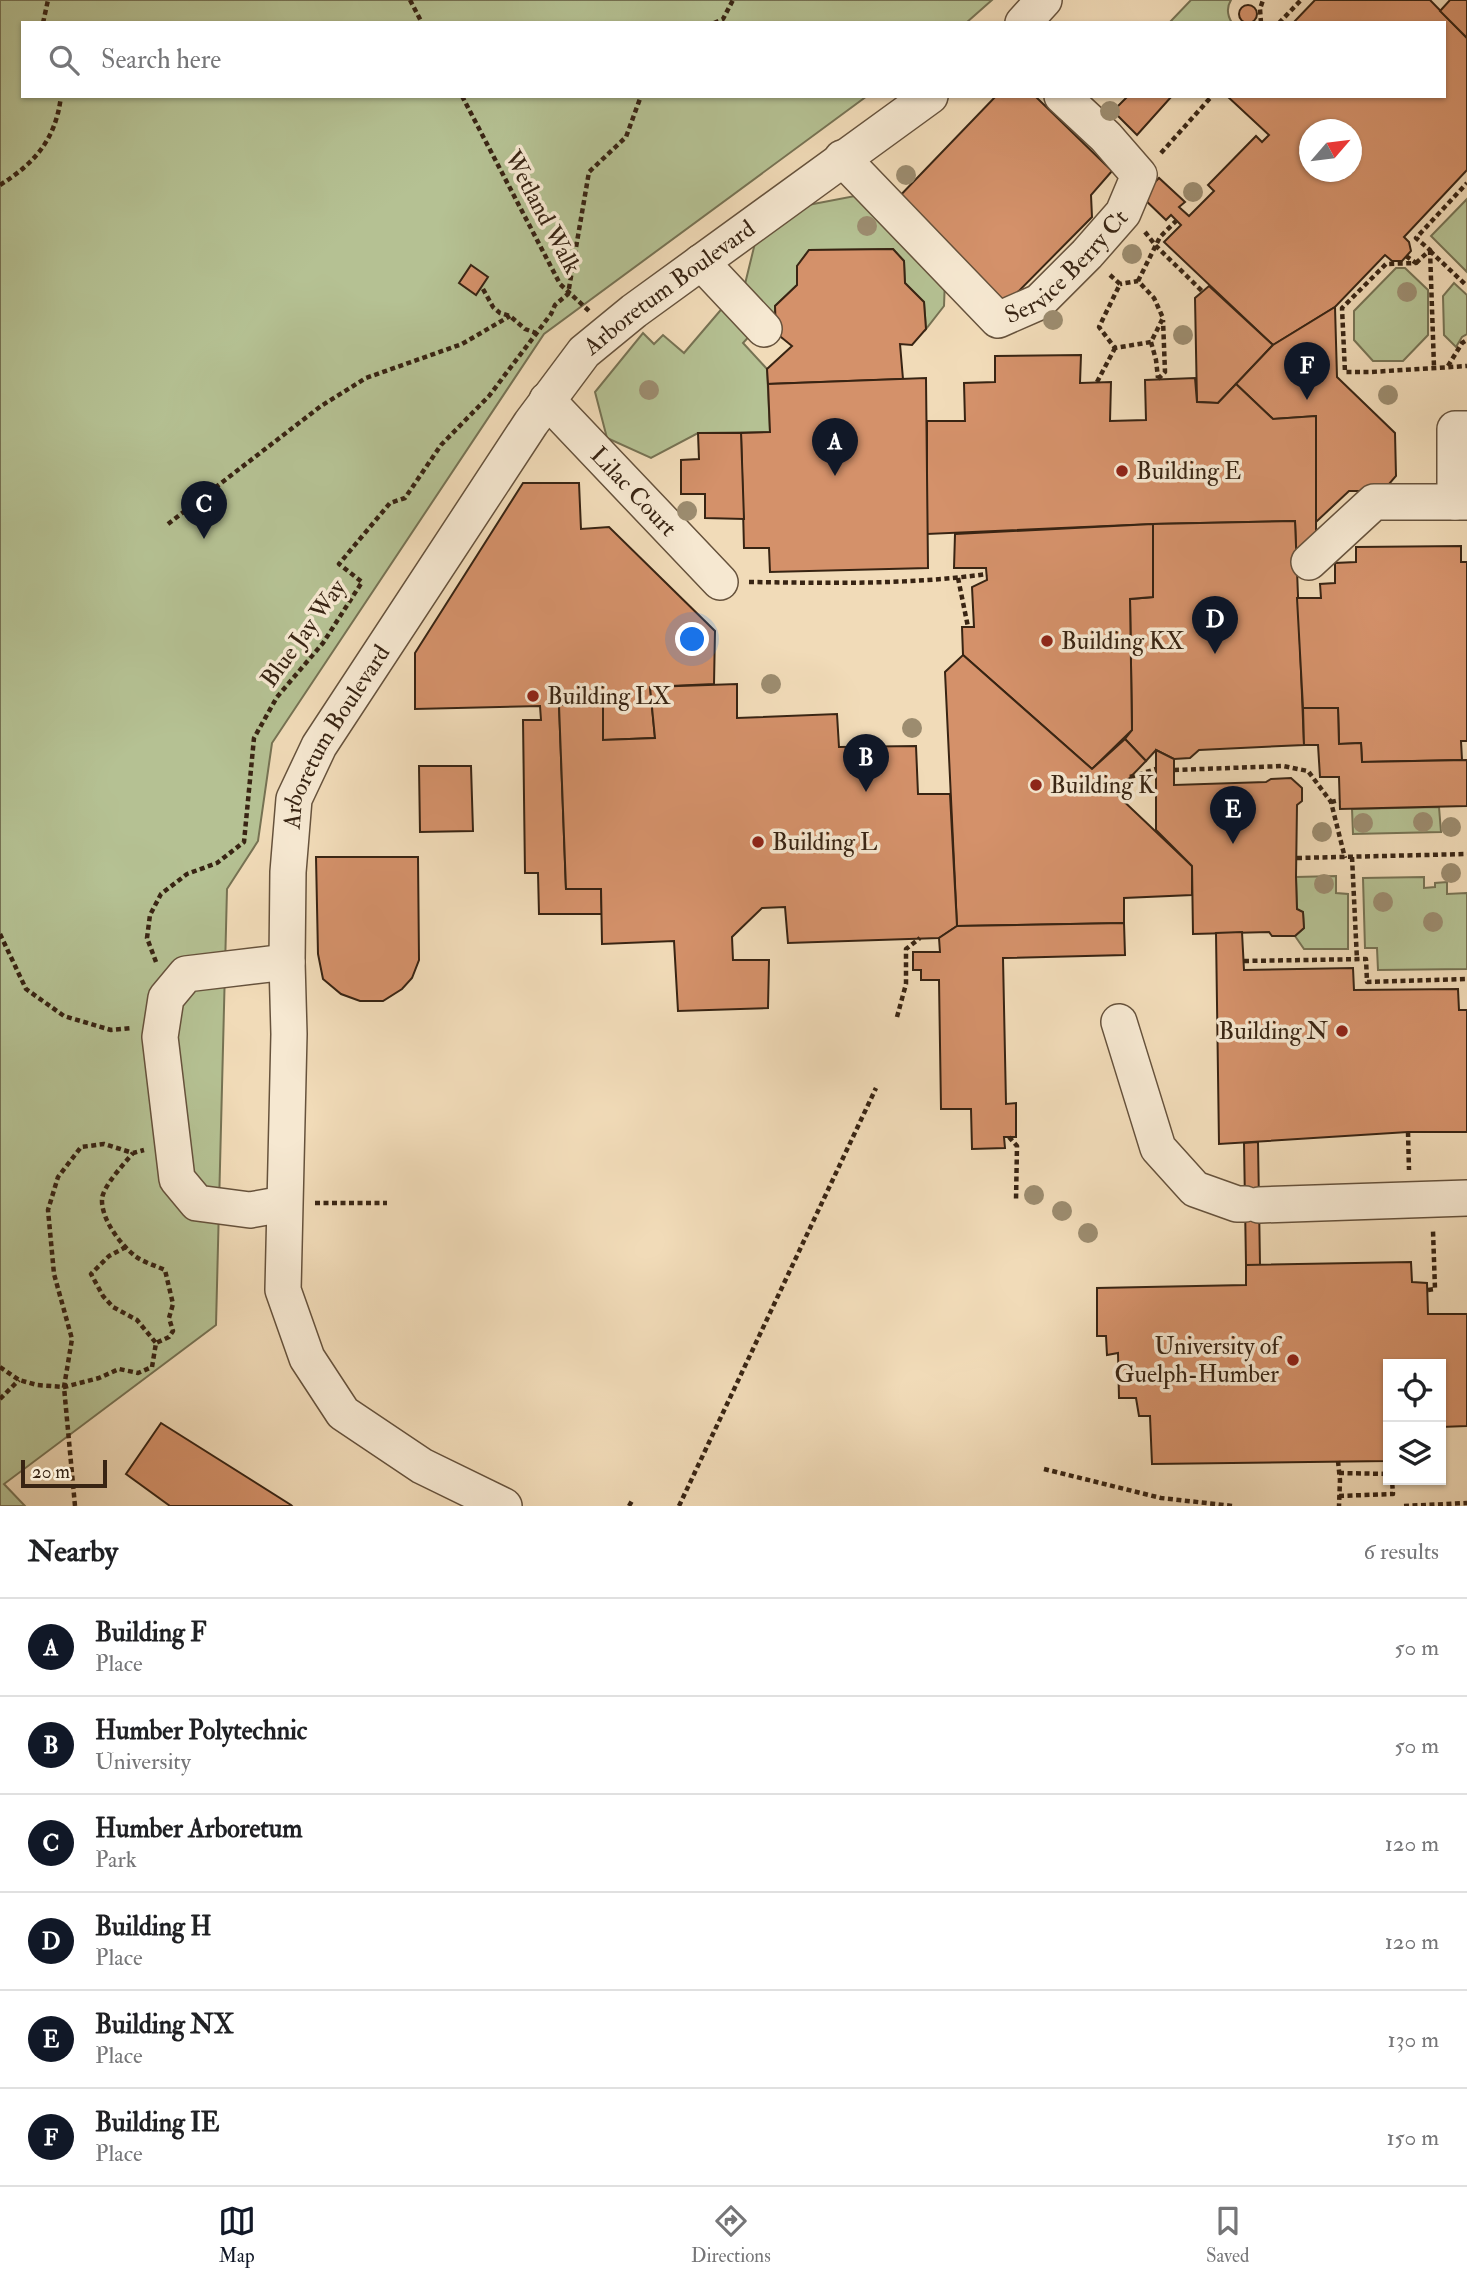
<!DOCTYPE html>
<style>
body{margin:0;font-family:"IM FELL Double Pica",serif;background:#f6f6f6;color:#202124}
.controls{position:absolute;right:21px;bottom:21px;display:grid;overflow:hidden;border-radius:0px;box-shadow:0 2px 5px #0004}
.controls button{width:63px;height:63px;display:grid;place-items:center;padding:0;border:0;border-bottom:2px solid #e0e0e0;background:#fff;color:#202124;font:35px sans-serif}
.compass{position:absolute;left:1299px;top:119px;width:63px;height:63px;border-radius:50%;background:#fff;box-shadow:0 2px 5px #0004;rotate:62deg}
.scale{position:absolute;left:21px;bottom:18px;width:86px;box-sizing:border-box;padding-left:7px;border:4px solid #382413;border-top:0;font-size:19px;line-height:24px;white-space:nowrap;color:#382413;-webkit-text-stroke:5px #f6e8d1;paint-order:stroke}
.you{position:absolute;left:693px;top:640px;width:24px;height:24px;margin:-18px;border:5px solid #fff;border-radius:50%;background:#1a73e8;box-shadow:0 0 0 10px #1a73e833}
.badge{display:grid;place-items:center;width:46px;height:46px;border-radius:50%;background:#111827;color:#fff;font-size:23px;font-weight:700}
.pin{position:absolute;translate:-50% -58px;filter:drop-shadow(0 2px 4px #0008)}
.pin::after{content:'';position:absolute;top:37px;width:24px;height:21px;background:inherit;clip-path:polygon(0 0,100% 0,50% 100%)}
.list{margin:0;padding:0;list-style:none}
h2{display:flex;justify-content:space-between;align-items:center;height:91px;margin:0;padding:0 28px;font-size:30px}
h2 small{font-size:23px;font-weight:400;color:#757577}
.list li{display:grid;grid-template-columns:46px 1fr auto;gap:21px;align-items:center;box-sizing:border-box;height:98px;padding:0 28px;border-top:2px solid #e0e0e0}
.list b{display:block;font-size:26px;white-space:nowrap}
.list p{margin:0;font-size:23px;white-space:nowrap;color:#757577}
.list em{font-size:23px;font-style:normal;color:#757577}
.icon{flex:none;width:38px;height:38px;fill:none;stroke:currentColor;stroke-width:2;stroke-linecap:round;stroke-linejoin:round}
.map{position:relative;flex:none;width:1467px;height:1506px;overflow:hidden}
.search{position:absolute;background:#fff;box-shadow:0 2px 5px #0004;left:21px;right:21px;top:21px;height:77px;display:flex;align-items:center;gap:18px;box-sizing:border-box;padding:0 24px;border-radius:0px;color:#757577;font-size:26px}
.sheet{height:679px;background:#fff}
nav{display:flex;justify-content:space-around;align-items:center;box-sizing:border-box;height:98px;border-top:2px solid #e0e0e0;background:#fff;font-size:19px;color:#757577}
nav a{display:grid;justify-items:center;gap:4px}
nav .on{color:#111827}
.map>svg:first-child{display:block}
.green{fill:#b5c193;stroke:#767253;stroke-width:2}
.building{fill:#d4916a;stroke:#382413;stroke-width:2;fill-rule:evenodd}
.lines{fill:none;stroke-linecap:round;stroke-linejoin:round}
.minor-casing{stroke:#66523c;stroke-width:38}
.path{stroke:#382413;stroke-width:4.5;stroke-dasharray:5 3.5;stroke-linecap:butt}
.minor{stroke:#f6e8d1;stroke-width:35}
.tree{fill:#9c8c6f}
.poi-dot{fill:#8f2418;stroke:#f6e8d1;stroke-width:2.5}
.labels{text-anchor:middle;stroke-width:7;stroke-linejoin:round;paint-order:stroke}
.street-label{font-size:24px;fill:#382413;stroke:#f6e8d1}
.poi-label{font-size:24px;fill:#382413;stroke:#f6e8d1;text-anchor:start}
</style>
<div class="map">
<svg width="1467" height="1506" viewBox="0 0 1467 1506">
<rect width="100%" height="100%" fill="#f1dbb8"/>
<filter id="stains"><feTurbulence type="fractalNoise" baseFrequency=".00286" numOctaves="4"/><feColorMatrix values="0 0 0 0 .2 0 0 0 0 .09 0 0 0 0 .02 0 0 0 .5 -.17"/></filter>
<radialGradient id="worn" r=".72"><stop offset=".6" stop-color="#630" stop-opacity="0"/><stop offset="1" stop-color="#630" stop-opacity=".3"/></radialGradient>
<!-- green -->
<g class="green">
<path d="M0,0H992L966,23H23V96H867L544,334L272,743L258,841L227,889L216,1325L4,1484L25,1506H0Z"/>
<path d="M1191,0H1231C1226,8 1227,15 1232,23H1169Z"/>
<path d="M860,195L945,279L944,306L926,329L924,302L905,283L904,261L893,249L809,250L797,266V285L775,306V316L745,284L755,243L803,206Z"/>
<path d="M1467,199V272L1431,236Z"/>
<path d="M1396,268H1405L1428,290V335L1403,361H1373L1354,340V311Z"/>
<path d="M1454,283L1467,295V334L1462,337L1456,347L1444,335L1443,296Z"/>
<path d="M725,305L754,331L743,343L767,369L770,432L698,433L651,458L607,438L595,392L643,333L654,344L663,335L684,353Z"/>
<path d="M1439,807L1441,832L1353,834L1352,809Z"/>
<path d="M1336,876V893L1348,894V949H1304L1295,936L1304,928L1303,913L1297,909L1296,877Z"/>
<path d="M1424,877V888L1435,887V883L1447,882V894L1467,893V969L1378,970L1377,948H1365L1363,878Z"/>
</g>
<!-- building -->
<g class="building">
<path d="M1315,0H1430L1467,38V170L1404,237L1409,242L1411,251L1402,261H1392L1385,255L1335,307L1273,345L1164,242L1181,225L1171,215L1166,220L1141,196L1159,178L1185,202L1179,207L1189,216L1214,191L1208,185L1256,136L1262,142L1269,135L1227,96H1444V23H1293ZM1310,130H1352V172H1310Z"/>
<path d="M1450,0H1467V38L1440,11Z"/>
<circle cx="1248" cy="14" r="9"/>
<path d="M996,96H1035L1112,171L1091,195L1092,217L1002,308L893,203Z"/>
<path d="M1128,96H1172L1137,135L1113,111Z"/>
<path d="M893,249L904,261L905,283L924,302L926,329L912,345L900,344L903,379L768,384L767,369L792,346L776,333L775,306L797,285V266L809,250Z"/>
<path d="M471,265L488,277L476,295L459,283Z"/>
<path d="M1209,286L1273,345L1218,403L1197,402L1195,298Z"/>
<path d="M1335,307L1337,377L1395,433L1396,476L1383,491H1349L1316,522V416L1273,419L1236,384L1273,345Z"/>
<path d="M1081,355L1080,383L1111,382L1110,421L1146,420L1145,380L1195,378L1197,402L1218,403L1236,384L1273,419L1316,416V550H1296L1295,521L1153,524L927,534V421H965L964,383L995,382V356Z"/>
<path d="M926,378L928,568L770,572L769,548H744L741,433L770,432L768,384Z"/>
<path d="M698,433H741L744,519L705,518V494H681V460L699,459Z"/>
<path d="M523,483H579L581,529L609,527L715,631L714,684L650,687L655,738L603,740V705H559L566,889H601L602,914H539L538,873H525L523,720H541L540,706L415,709V653Z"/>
<path d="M1295,521L1304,745L1199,750L1190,758L1174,759L1156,750L1146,761L1125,739L1132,730L1130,599L1153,597V524Z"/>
<path d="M1153,524V597L1130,599L1132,730L1092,769L963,655L962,627H974L972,587L987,580L986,568H954L955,534Z"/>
<path d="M1461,546V562H1467V741H1461L1462,760L1362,762L1361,743L1339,744L1338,708H1303L1297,598H1321L1320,584L1335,583V563L1356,562V547Z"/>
<path d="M963,655L1092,769L1125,739L1146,761L1115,793L1192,866V895L1124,898V923L957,926L945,672Z"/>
<path d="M737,684V718L837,714L839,747L916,746L918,794H950L957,926L939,938L788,943L785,907L762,908L732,937L733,960H769L768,1008L678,1011L674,941L602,944L601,889H566L559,705H603V740L655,738L650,687Z"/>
<path d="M1303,708H1338L1339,744L1361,743L1362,762L1467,760V806L1340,809L1339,777H1320L1318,745H1304Z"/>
<path d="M1156,750L1174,759V785L1266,782L1271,779L1291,778L1302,788V801L1297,805L1296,877L1297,909L1303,912L1304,928L1295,936H1272L1269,932L1193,934L1192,866L1156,830Z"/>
<path d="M419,766H471L473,831L420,832Z"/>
<path d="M316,857H418L419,960L412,978L402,989L383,1001H360L341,994L323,979L318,954Z"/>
<path d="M1124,923L1125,955L1003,958L1006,1104L1016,1103V1137H1004L1005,1148L972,1149L971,1109H941L939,980H921V970H913V952H940L939,938L957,926Z"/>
<path d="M1242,932L1244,970L1353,968L1354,990L1458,989L1459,1010H1467V1132H1408L1219,1144L1216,933Z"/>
<path d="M1258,1142L1260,1265H1246L1244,1143Z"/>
<path d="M1411,1262L1412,1282L1427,1283L1428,1314H1467V1426L1441,1427V1364H1388V1461L1152,1464L1150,1416H1139L1136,1398H1119L1118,1353L1107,1355L1106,1336H1097V1288L1246,1285V1265Z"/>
<path d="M161,1423L291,1505L292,1506H170L126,1474Z"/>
</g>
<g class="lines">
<defs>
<g id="minor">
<path d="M1023,23L1044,0"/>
<path id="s1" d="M842,158L998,320L1039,302L1087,254L1123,213L1139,175L1106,137L1062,96"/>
<path d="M701,262L764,329"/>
<path id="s2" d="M547,400L720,582"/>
<path d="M1455,502V429H1467"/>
<path d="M1309,562L1374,502H1467"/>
<path d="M1119,1022L1158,1148L1195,1189L1237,1204H1245"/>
<path d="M284,1204L250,1210L197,1203L177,1179L160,1037L166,998L186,974L287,962"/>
<path d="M1259,1205L1467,1198"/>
<path id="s3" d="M504,1506L422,1466L343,1413L307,1358L283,1290L289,1034L287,962L288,872L294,799L319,746L531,423L584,352L634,311L930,96"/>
</g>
</defs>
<!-- minor casing -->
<use href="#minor" class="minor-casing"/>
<!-- path -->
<g class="path">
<path d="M410,0L422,23"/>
<path d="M43,23L48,0"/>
<path d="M714,23L723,19L733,0"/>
<path d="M1261,23L1260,9L1263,0"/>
<path d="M1279,23L1301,0"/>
<path d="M462,96L560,284L589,311"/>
<path d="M1161,153L1212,96"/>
<path d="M0,185C35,163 56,139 61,96"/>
<path d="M1145,232L1156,246L1202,291"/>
<path d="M1430,250L1434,367"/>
<path d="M1430,251L1467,286"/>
<path d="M1406,256L1416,263L1386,264L1342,308L1345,372H1371L1467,366"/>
<path d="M1416,263L1430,250L1416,238L1467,183"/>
<path d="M1110,275L1120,284L1099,327L1115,348L1151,342L1163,318L1154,298L1138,281L1120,284"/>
<path d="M1138,281L1160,237L1176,221"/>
<path d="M483,289L493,307L500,313L510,316L525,329L536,333"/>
<path d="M1151,342L1156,360L1158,378"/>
<path d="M1448,366L1462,343L1467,340"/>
<path d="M1158,379L1165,372L1163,320"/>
<path d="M1097,382L1115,348"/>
<path d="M168,524L321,406L366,378L462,344L510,316"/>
<path d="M958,578L968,627"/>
<path d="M749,582C828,583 908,585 987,574"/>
<path d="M1174,770L1283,766L1308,771L1331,802L1345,858"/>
<path d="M1130,777L1156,769"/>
<path d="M1331,802L1340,800"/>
<path d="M1352,857L1357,960"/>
<path d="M1297,858L1467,854"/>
<path d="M0,934L26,989L64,1016L111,1030L132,1028"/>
<path d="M1244,961L1366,959L1367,982L1467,979"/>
<path d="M156,962L147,938L150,915L161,894L187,874L217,863L244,842L254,738L277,697L323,643L362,582L339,564L390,503L405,498L441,445L489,396L551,314L555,305L568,294L589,172L626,137L641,96"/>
<path d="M897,1017L906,984V949L920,938"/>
<path d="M1408,1132L1409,1170"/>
<path d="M1009,1137L1017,1146L1016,1200"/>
<path d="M315,1203H387"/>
<path d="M126,1247L109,1256L91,1274L103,1296L113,1307L137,1320L156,1343"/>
<path d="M1428,1290L1435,1289L1433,1231"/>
<path d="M0,1367L19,1380L37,1385L64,1387L99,1378L119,1369L138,1373L152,1367L156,1343L169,1337L173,1331L169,1318L173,1304L165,1270C156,1266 143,1262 135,1256C120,1244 101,1219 102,1199C103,1186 124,1164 133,1153"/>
<path d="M0,1399L19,1380"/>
<path d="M1338,1461L1340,1480L1339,1506"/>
<path d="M1044,1469L1161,1498L1233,1506"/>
<path d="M1339,1473L1388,1474"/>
<path d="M1339,1496L1393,1494L1392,1480"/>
<path d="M75,1506L64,1387L72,1339L54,1274L48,1210L58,1177L81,1147L104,1144L133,1153L144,1150"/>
<path d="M629,1506L633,1499"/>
<path d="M679,1506L876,1088"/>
<path d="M1404,1506L1467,1503"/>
</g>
<!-- minor -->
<use href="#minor" class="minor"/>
</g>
<!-- trees -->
<g class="tree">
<circle cx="1110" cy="111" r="10"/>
<circle cx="906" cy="175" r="10"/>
<circle cx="1193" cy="192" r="10"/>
<circle cx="867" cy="226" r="10"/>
<circle cx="1132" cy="254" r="10"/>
<circle cx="1407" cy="292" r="10"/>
<circle cx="1053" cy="320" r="10"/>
<circle cx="1183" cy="335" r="10"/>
<circle cx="649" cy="390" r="10"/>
<circle cx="1388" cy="395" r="10"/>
<circle cx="687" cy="511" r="10"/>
<circle cx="771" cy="684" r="10"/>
<circle cx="912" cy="728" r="10"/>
<circle cx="1423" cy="822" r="10"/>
<circle cx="1363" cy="823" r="10"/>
<circle cx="1451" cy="827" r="10"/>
<circle cx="1322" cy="832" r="10"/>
<circle cx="1451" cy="873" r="10"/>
<circle cx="1324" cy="884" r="10"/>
<circle cx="1383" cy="902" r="10"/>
<circle cx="1433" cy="922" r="10"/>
<circle cx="1034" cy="1195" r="10"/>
<circle cx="1062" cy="1211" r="10"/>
<circle cx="1088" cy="1233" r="10"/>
</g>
<!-- markers -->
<g class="poi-dot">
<circle cx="1122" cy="471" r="7"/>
<circle cx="1047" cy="641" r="7"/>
<circle cx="533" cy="696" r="7"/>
<circle cx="1036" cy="785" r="7"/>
<circle cx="758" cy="842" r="7"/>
<circle cx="1342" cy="1031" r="7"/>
<circle cx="1293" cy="1360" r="7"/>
</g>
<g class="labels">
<!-- street labels -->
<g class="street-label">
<text transform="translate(543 212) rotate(62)" y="8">Wetland Walk</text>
<text dy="8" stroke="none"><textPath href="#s1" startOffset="313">Service Berry Ct</textPath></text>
<text dy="8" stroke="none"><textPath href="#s3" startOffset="1456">Arboretum Boulevard</textPath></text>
<text dy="8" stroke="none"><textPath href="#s2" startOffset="126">Lilac Court</textPath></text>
<text transform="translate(303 633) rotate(-54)" y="8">Blue Jay Way</text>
<text dy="8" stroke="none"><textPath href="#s3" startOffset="889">Arboretum Boulevard</textPath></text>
</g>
<!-- poi labels -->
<g class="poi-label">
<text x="1136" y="479">Building E</text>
<text x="1061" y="649">Building KX</text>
<text x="547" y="704">Building LX</text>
<text x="1050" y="793">Building K</text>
<text x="772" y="850">Building L</text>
<text x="1328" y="1039" text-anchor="end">Building N</text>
<text x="1279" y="1354" text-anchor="end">University of<tspan x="1279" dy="28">Guelph-Humber</tspan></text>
</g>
</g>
<rect width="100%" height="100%" filter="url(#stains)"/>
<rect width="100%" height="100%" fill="url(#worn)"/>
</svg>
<div class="controls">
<button><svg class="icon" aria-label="locate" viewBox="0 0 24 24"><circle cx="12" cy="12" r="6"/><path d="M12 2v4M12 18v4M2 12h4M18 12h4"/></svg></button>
<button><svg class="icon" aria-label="layers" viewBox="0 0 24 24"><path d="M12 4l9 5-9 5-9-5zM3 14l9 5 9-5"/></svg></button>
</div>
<svg class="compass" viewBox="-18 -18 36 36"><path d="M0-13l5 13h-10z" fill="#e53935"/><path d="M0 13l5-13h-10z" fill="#757577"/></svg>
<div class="scale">20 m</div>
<div class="you"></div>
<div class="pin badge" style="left:835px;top:476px">A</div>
<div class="pin badge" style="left:866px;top:792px">B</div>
<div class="pin badge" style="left:204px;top:539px">C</div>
<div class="pin badge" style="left:1215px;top:654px">D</div>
<div class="pin badge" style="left:1233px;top:844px">E</div>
<div class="pin badge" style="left:1307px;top:400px">F</div>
<div class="search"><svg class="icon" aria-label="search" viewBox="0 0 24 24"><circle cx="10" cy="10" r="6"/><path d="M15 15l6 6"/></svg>Search here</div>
</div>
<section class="sheet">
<h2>Nearby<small>6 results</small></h2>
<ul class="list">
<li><span class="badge">A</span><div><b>Building F</b><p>Place</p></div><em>50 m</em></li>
<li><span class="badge">B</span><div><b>Humber Polytechnic</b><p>University</p></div><em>50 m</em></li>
<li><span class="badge">C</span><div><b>Humber Arboretum</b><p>Park</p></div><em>120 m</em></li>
<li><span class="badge">D</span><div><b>Building H</b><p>Place</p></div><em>120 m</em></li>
<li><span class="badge">E</span><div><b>Building NX</b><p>Place</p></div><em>130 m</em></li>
<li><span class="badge">F</span><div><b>Building IE</b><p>Place</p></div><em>150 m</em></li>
</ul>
</section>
<nav>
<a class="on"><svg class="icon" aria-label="map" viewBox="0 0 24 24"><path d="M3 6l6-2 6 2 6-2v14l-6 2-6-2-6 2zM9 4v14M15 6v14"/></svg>Map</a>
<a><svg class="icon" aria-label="directions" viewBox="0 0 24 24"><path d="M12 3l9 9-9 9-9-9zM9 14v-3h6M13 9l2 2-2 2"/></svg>Directions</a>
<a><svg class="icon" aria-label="saved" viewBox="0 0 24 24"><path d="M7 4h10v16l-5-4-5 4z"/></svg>Saved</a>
</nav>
